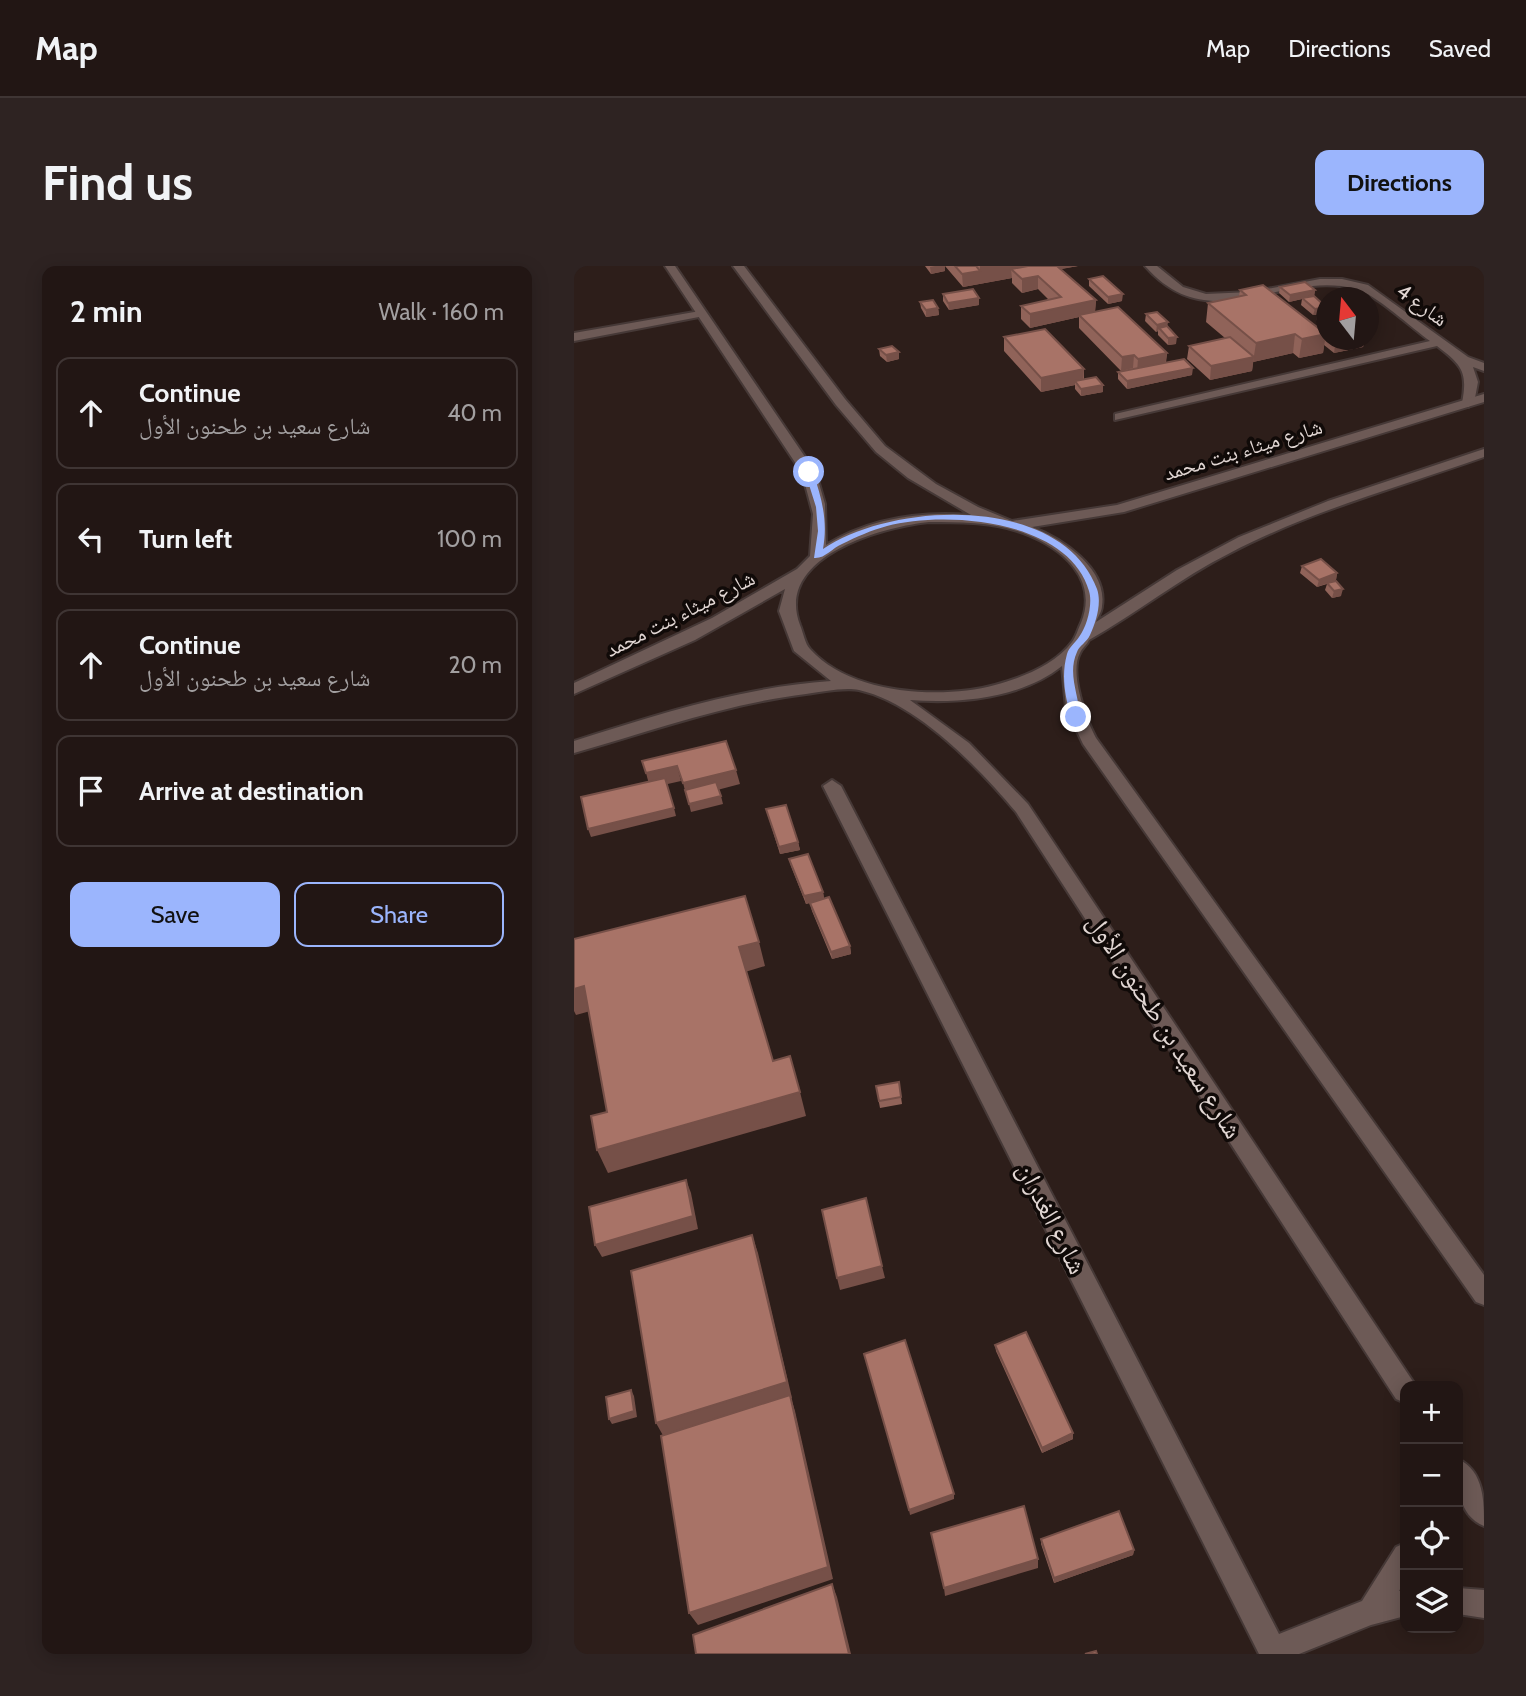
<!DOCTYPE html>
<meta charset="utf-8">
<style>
body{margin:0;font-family:Cabin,"Noto Naskh Arabic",sans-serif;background:#2e2322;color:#f1f3f6}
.controls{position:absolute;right:21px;bottom:21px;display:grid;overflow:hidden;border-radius:14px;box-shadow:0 4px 18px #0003}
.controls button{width:63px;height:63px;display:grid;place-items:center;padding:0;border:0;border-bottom:2px solid #3f3534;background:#221614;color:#f1f3f6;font:35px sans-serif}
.compass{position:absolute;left:742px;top:21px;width:63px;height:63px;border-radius:50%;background:#221614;box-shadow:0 4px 18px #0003;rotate:344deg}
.stop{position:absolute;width:21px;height:21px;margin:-16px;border:5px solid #9bb5fd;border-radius:50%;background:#fff}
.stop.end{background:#9bb5fd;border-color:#fff;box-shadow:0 2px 7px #0008}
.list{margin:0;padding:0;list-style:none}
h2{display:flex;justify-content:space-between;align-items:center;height:91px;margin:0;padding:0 28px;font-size:30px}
h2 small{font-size:23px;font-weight:400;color:#a29fa0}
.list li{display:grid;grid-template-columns:46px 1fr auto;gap:21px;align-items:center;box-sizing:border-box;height:112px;margin:0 14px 14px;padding:0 14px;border:2px solid #3f3534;border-radius:14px}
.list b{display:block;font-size:26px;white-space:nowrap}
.list p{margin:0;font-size:23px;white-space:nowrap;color:#a29fa0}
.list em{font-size:23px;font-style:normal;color:#a29fa0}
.actions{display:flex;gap:14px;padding:21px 28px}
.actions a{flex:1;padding:16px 0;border:2px solid #9bb5fd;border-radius:14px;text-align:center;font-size:24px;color:#9bb5fd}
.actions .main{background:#9bb5fd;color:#111}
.icon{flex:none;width:38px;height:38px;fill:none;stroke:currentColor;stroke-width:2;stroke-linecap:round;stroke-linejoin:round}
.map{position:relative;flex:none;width:910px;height:1388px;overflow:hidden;border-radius:14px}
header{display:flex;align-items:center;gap:42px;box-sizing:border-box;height:98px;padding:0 35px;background:#221614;border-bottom:2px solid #3f3534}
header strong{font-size:33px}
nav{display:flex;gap:38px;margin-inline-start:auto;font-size:24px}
.intro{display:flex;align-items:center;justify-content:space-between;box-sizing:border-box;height:168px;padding:0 42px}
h1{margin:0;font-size:49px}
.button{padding:18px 32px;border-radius:14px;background:#9bb5fd;color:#111;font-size:24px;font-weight:700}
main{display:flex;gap:42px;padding:0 42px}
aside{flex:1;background:#221614;border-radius:14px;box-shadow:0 4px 18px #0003}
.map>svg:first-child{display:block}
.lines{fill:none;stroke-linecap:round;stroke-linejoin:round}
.service-casing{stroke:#463937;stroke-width:4}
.minor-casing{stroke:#463937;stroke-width:4}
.secondary-casing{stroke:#463937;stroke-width:4}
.service{fill:#6d5a56;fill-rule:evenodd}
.minor{fill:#6d5a56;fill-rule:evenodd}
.secondary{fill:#6d5a56;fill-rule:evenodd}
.wall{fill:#906359}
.shaded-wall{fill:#765048}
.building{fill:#a87367;stroke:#765048;stroke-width:2}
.route{fill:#9bb5fd}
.labels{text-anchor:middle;stroke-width:7;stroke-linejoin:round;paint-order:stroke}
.far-street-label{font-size:21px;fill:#e2d7d4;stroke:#100a08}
.street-label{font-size:26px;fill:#e2d7d4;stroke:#100a08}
</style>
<header>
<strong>Map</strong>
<nav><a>Map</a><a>Directions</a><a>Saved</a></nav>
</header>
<div class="intro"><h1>Find us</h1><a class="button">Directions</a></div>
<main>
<aside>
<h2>2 min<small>Walk · 160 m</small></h2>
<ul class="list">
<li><svg class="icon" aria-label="ahead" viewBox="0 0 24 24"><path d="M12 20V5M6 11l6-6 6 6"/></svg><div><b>Continue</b><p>شارع سعيد بن طحنون الأول</p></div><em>40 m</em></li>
<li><svg class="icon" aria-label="left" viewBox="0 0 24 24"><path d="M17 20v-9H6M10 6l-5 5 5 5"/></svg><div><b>Turn left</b></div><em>100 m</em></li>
<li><svg class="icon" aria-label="ahead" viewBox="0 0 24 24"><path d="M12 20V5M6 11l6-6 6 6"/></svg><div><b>Continue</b><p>شارع سعيد بن طحنون الأول</p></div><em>20 m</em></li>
<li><svg class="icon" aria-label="arrive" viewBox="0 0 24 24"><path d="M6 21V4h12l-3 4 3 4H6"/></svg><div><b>Arrive at destination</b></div></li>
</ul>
<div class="actions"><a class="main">Save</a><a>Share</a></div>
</aside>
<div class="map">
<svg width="910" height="1388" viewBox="0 0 910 1388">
<rect width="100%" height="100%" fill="#2d1e1a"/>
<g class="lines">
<defs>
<g id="service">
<path d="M126,45L130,46V50L0,75V67Z"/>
<path d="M258,514L267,520L705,1368L788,1335L822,1281L831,1277V1314L825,1325L831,1324V1350L797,1359L725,1388H685L249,520Z"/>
<path d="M884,1322L910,1324V1352L884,1348Z"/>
</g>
<path id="minor" d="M571,0H583L609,21L632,28L677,26L746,13H768L794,19L894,91L910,97V105L899,101L904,116L900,137L894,141L888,137C894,106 888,99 863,80L541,154V148L856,75C839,63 800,27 782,23C706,3 637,75 571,0Z"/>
<g id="secondary">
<path d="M91,0H101L242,207L251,238L252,279C296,252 347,245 397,249L334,212L302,186L262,139L159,0H170L271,133L311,180L362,218L404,241L438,255L543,239L910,128V136L550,246L458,261C487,272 534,302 528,340C528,345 524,351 522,356L603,304L665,271L754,235L910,183V191C825,221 736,245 656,287C606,312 563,347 515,374C513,379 508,382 506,387C495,407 512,453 522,472L910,1009V1039L902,1036L509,478L492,442L488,400C448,432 386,438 336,434L395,477L454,538L840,1117L841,1120H831V1137L822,1133L442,546C404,501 343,437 285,424C270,421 247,426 232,428C151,438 78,465 0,487V475C84,448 169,421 257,415L220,385L205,345L211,323L121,374L0,428V417L138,352L223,303L236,290L239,248L228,207ZM355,256C387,256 420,256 449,267C489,282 525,313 507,357C504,363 502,371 498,376C481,399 447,412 421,419C366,434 276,428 236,383C231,378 229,366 226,359C200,291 307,261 355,256Z"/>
<path d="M884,1193C910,1205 910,1235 910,1260C883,1249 883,1218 884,1193Z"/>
</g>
</defs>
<!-- service casing -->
<use href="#service" class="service-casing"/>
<!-- minor casing -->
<use href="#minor" class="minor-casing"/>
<!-- secondary casing -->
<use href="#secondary" class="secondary-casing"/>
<!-- service -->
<use href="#service" class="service"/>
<!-- minor -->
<use href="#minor" class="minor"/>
<!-- secondary -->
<use href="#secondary" class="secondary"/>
</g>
<!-- wall -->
<g class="wall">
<path d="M351,0H504L486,3L522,34L521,45L593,87L592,97L618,109L553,123L544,113V106L560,103L547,105L505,62V51L456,62L447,53V40L475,34L464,23L448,27L438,17V12L389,21L371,0V5L357,8Z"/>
<path d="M515,13L548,35L534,38L515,20Z"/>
<path d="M706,21L741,24L740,30L751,46H752V63L742,54L743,49H739L727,39L728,33L715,36L705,27Z"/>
<path d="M666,24L752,68V72L791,74L789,81L760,87L750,79L749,87L725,92L719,87L679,96L678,105L636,114L613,93L615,80L651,72L632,56L634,37L665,30Z"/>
<path d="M369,28L405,32V39L375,44L369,35Z"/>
<path d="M346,36L364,42L365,49L352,51L347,42Z"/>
<path d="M572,48L593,61L602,78L594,79L584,69V65L582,66L571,55Z"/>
<path d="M430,71L510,103V114L529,119V126L507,130L501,123V119L467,126L430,85Z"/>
<path d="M305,83L325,93L313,96L306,90Z"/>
<path d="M728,300L763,307L762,314L758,316L767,330L758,332L751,324L753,318L743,321L726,307Z"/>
<path d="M192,543L224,576L226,584L206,588Z"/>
<path d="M215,593L249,626L250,633L276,680L277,688L258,693L238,645L236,637L242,635L232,638L217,600Z"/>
<path d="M325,816L328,838L306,842L302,820Z"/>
<path d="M421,1079L499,1173L468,1187L422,1085Z"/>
<path d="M467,1273L560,1284L559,1289L480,1317L467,1278Z"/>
</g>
<!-- shaded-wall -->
<g class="shaded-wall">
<path d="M361,0H371V5L357,8L356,1Z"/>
<path d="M406,0H504L445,11L437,3L438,12L389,21L388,8L406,5Z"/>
<path d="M464,10V23L448,27V13Z"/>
<path d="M741,24L740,31L728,32V33L715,36L716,29Z"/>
<path d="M549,28L548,35L534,38V31Z"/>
<path d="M405,32V39L375,44L374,37Z"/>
<path d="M522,34L521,47L505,49V51L456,62V48Z"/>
<path d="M752,41L751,47H743V49H739L741,43Z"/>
<path d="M364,42L365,49L352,51V44Z"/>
<path d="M594,56L593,63L585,62L584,65L582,66L583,59Z"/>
<path d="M721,68L719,87L679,96L682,77Z"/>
<path d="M752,68L749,87L725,92L728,73Z"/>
<path d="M603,71L602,78L594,79V72Z"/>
<path d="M791,74L789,81L760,87L761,80Z"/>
<path d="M325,86V93L313,96L312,89Z"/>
<path d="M593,87L591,100L563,106L564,93Z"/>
<path d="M560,89L559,102L547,105L548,91Z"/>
<path d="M680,91L678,105L636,114L637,100Z"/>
<path d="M619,102L618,109L553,123V115Z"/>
<path d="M510,103L509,117L501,115V119L467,126V112Z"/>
<path d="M529,119V126L507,130V123Z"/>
<path d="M763,307L762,314L743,321L745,314Z"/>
<path d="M769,323L767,330L758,332L760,325Z"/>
<path d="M103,500L107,515L76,522L72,507Z"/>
<path d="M162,504L166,518L113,532L109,517Z"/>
<path d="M147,530L149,538L117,546L115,538Z"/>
<path d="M100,542L102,550L17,571L14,563Z"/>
<path d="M224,576L226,584L206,588L205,581Z"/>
<path d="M249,626L250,633L232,638L230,630Z"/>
<path d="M185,676L191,700L171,706L165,681Z"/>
<path d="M276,680L277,688L258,693L257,686Z"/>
<path d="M10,720L20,744L2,749L0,745V723Z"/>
<path d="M226,826L232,850L34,907L23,884Z"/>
<path d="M112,914L117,927L124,963L28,991L21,979Z"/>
<path d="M178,969L184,987L218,1132H217L221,1145L259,1313L124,1359L115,1347L91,1173L82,1157Z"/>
<path d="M308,1000L311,1012L266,1024L263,1012Z"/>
<path d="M57,1124L60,1130L63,1151L38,1158L35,1153Z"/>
<path d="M499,1167V1173L468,1187V1182Z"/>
<path d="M380,1228V1233L336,1249L335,1244Z"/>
<path d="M560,1284L559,1289L480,1317V1312Z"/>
<path d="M464,1293V1302L371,1330L370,1322Z"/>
<path d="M258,1318L263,1331L277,1388H275Z"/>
</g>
<!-- building -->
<g class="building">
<path d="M381,0H402L406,5L388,8Z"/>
<path d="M454,0H483L522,34L456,48L447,40L487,31L464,10L448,13L437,3Z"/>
<path d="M529,10L549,28L534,31L515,13Z"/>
<path d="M731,16L741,24L716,29L706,21Z"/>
<path d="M689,19L752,68L728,73L721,68L682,77L634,37L672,29L666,24Z"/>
<path d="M399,23L405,32L374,37L369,28Z"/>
<path d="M740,30L752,41L741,43L728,32Z"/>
<path d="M359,34L364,42L352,44L346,36Z"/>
<path d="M544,41L593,87L564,93L560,89L548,91L505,49Z"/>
<path d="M583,46L594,56L583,59L572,48Z"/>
<path d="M752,46V55L743,47Z"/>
<path d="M593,60L603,71L594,72L585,62Z"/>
<path d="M471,63L510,103L467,112L430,71Z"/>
<path d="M656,71L680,91L637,100L615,80Z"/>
<path d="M753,74H791L761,80Z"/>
<path d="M318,80L325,86L312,89L305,83Z"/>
<path d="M610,93L619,102L553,115L544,106Z"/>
<path d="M522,111L529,119L507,123L501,115Z"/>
<path d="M747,293L763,307L745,314L728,300Z"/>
<path d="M762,315L769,323L760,325L753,317Z"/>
<path d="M152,475L162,504L109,517L103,500L72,507L68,495Z"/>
<path d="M91,512L100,542L14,563L7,531Z"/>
<path d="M142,516L147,530L115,538L111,524Z"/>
<path d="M212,539L224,576L205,581L192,543Z"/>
<path d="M234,588L249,626L230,630L215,593Z"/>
<path d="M171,630L185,676L165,681L199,795L216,790L226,826L23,884L17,850L33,846L10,720L0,723V673Z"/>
<path d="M255,631L276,680L257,686L236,637Z"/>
<path d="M325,816L327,831L305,835L302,820Z"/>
<path d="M112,914L119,950L21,979L15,941Z"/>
<path d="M292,932L308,1000L263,1012L248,944Z"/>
<path d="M178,969L213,1116L82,1157L57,1005Z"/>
<path d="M452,1066L499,1167L468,1182L421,1079Z"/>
<path d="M331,1074L380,1228L335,1244L290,1088Z"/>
<path d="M57,1124L60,1145L35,1153L32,1131Z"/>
<path d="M216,1129L254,1301L115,1347L87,1170Z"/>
<path d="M450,1240L464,1293L370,1322L357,1267Z"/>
<path d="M545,1245L560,1284L480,1312L467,1273Z"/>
<path d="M258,1318L275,1388H122L119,1369Z"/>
<path d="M522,1385L523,1388H511Z"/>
</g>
<!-- route -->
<path class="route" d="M235,204L239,206C248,233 254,255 249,283C319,235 488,228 523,323C528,337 522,356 516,369C513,376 505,380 503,386C492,410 508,434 505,454L497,451C491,430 487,410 493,388C495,381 501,377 505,371C513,360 519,338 515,325C495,254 372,244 313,260C298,264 282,271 268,278C258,282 251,293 240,292L244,265L242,241L231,206Z"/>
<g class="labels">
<!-- far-street labels -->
<g class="far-street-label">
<text transform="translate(848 39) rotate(36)" y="7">شارع 4</text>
<text transform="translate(669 184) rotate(-17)" y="7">شارع ميثاء بنت محمد</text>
<text transform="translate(106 348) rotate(-27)" y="7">شارع ميثاء بنت محمد</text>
</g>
<!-- street labels -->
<g class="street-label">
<text transform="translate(591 760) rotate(57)" y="9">شارع سعيد بن طحنون الأول</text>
<text transform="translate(478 952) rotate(63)" y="9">شارع الغدران</text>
</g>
</g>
</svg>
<div class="controls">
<button>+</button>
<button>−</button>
<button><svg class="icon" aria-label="locate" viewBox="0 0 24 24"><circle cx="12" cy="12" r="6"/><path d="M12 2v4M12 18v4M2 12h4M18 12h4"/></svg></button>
<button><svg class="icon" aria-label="layers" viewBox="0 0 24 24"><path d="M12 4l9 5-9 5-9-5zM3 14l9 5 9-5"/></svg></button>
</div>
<svg class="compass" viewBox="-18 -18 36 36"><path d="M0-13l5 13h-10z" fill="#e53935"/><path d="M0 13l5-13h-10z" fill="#a29fa0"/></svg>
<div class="stop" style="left:235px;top:206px"></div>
<div class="stop end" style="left:502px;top:451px"></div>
</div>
</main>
